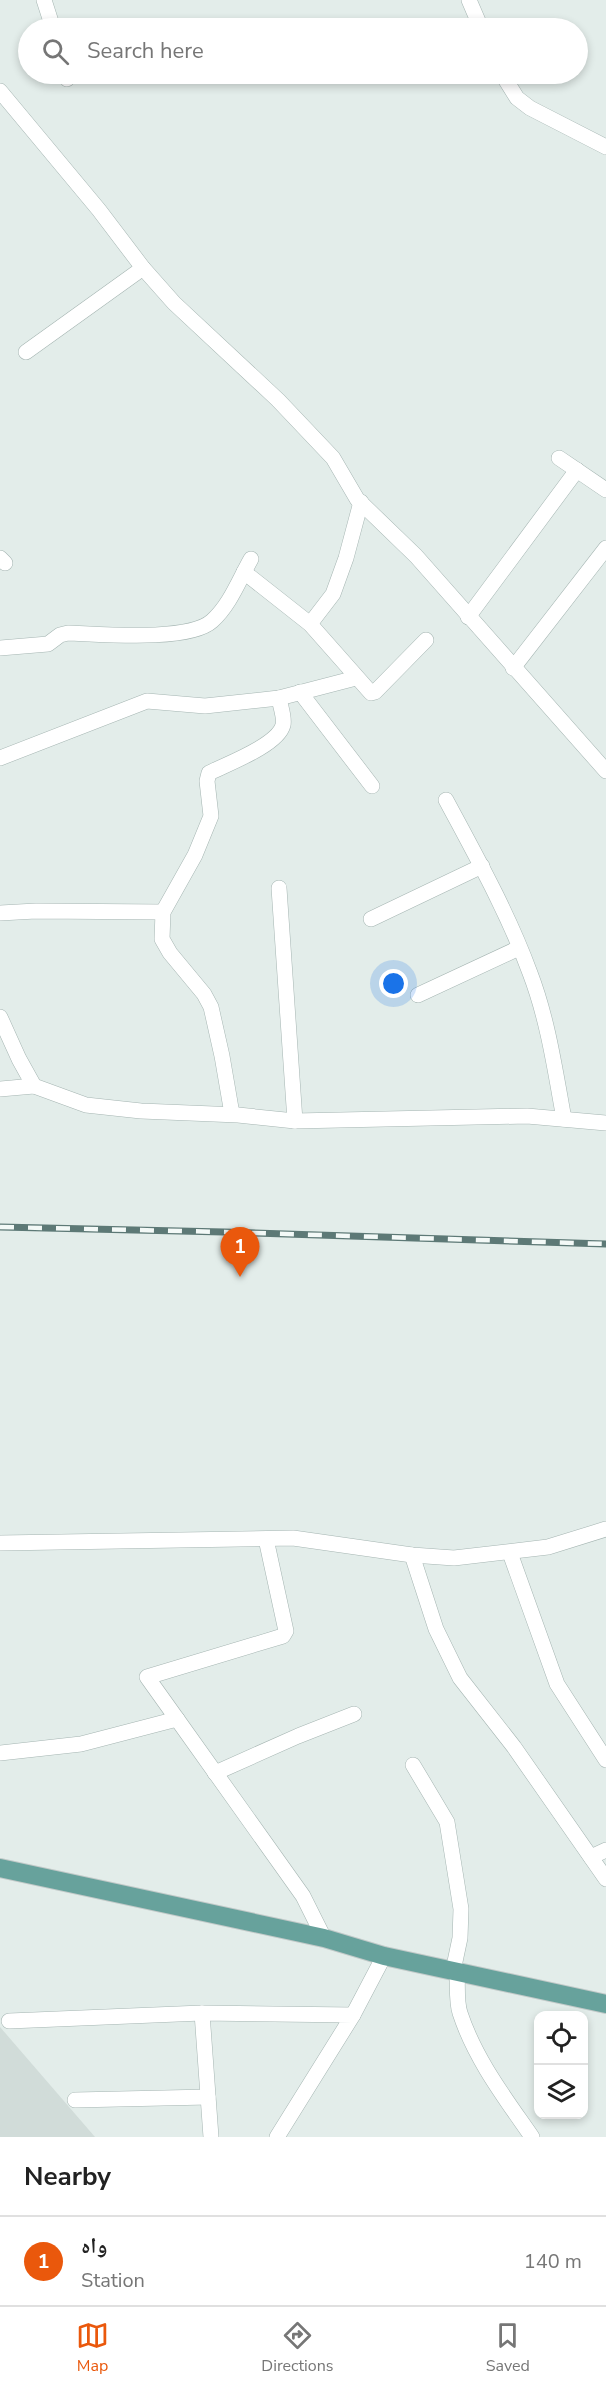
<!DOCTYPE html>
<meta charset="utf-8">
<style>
body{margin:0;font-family:"Nunito Sans","Noto Naskh Arabic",sans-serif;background:#f2f2f2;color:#222}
.controls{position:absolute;right:18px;bottom:18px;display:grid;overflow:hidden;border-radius:12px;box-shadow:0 3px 9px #0003}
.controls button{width:54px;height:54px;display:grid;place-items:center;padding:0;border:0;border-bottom:2px solid #e0e0e0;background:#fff;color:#222;font:30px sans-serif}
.you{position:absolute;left:394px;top:984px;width:21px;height:21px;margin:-15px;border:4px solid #fff;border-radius:50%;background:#1a73e8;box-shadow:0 0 0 9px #1a73e833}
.badge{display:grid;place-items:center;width:39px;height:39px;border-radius:50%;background:#ea580c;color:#fff;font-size:20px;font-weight:700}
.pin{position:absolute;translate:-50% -50px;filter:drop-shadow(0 2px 3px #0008)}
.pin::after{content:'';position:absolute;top:32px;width:21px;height:18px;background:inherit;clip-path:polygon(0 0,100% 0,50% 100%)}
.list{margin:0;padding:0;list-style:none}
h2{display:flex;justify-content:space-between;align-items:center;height:78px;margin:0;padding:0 24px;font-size:26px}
h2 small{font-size:20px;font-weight:400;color:#767676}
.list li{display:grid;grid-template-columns:39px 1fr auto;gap:18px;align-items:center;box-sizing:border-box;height:90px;padding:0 24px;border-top:2px solid #e0e0e0}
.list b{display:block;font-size:22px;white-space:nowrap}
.list p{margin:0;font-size:20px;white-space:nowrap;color:#767676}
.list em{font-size:20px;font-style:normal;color:#767676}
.icon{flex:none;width:33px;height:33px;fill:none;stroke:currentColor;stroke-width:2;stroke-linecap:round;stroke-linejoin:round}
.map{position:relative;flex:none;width:606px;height:2137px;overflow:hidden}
.search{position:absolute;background:#fff;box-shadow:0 3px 9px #0003;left:18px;right:18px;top:18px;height:66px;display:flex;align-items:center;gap:15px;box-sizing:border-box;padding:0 21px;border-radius:33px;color:#767676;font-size:22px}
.sheet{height:168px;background:#fff}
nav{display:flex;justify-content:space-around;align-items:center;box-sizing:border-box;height:84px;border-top:2px solid #e0e0e0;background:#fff;font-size:16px;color:#767676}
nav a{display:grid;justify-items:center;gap:3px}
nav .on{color:#ea580c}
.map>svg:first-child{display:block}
.built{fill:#d1dcd9}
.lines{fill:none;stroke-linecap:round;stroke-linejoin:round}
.minor-casing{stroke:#a5b5b2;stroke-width:16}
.major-casing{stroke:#c1c9c8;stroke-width:20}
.minor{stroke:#fff;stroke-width:15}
.major{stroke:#67a29c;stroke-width:18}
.rail-casing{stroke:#5d7976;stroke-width:7}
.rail{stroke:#f3f9f7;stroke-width:4.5;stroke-dasharray:14;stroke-linecap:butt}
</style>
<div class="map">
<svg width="606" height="2137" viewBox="0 0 606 2137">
<rect width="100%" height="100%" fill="#e3edea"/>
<!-- built -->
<path class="built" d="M0,2027L95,2137H0Z"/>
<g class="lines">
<defs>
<g id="minor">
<path d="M44,0L53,28"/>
<path d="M469,0L481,28"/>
<path d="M66,74L67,79"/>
<path d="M502,74L517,98L530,108L606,147"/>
<path d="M0,91L99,210L143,268L174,303L278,400L333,458L357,499L416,556L606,771"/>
<path d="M26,352L143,268"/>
<path d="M559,458L606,490"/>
<path d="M0,558L5,563"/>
<path d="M244,572L310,624L371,693L375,692L426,640"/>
<path d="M468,617L577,470"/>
<path d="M310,624L333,594L346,558L361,502"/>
<path d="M0,648L48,644L60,635L68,633C100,634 189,642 212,621C230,605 239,580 251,559"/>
<path d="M513,668L606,548"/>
<path d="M300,692L372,786"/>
<path d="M0,758L147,701L205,706L279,698L356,678"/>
<path d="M446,800C476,856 508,913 530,973C548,1020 555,1070 564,1119"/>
<path d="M279,888L295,1121"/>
<path d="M0,913L36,911L163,912"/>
<path d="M371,919L482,866"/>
<path d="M418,995L519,948"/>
<path d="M0,1017L19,1059L34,1086L86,1105L141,1111L238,1115L295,1121L527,1116L606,1123"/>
<path d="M0,1089L34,1086"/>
<path d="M232,1114L222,1056L211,1007L204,994L170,953L162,939L163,912L195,855L211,816L207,781L209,773C227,764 278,745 283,725C285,718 280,705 279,698"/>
<path d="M0,1543L293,1538L412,1555L454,1558L548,1547L606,1529"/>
<path d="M510,1553L557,1684L606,1760"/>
<path d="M412,1555L436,1629L460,1678L514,1747L606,1879"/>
<path d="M177,1719L303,1896L324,1938"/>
<path d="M0,1753L81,1744L177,1719L147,1677L283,1636L286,1631L266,1539"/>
<path d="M413,1765L447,1822L461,1909L460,1938L453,1971"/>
<path d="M215,1773L298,1736L354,1714"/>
<path d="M591,1857L606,1850"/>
<path d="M457,1972C458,1985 456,2001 460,2013C475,2059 505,2098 532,2137"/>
<path d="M202,2013L211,2137"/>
<path d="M353,2015L384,1956"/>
<path d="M9,2021L202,2013L353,2015L277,2137"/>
<path d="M75,2100L208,2097"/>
</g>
<path id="major" d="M0,1868L324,1938L384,1956L606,2004"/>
</defs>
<!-- minor casing -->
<use href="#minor" class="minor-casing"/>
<!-- major casing -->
<use href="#major" class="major-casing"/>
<!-- minor -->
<use href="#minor" class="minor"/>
<!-- major -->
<use href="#major" class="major"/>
<defs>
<path id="rail" d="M0,1227L224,1232L606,1244"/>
</defs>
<!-- rail casing -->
<use href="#rail" class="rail-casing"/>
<!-- rail -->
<use href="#rail" class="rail"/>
</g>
</svg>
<div class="controls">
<button><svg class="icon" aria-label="locate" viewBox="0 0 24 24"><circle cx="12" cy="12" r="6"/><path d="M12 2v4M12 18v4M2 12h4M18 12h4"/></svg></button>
<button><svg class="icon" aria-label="layers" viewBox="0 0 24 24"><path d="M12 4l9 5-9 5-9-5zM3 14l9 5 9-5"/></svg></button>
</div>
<div class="you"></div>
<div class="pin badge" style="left:240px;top:1277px">1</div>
<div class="search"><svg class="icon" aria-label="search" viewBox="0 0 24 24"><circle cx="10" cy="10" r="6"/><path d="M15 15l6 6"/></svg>Search here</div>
</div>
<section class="sheet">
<h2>Nearby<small></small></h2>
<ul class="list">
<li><span class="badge">1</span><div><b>واہ</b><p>Station</p></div><em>140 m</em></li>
</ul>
</section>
<nav>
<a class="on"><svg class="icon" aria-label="map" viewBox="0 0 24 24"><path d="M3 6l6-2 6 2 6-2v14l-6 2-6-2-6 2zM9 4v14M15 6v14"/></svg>Map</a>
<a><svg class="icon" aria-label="directions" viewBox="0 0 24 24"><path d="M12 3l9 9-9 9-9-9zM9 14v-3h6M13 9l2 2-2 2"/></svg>Directions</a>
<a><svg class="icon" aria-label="saved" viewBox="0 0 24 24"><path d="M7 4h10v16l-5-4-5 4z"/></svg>Saved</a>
</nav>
